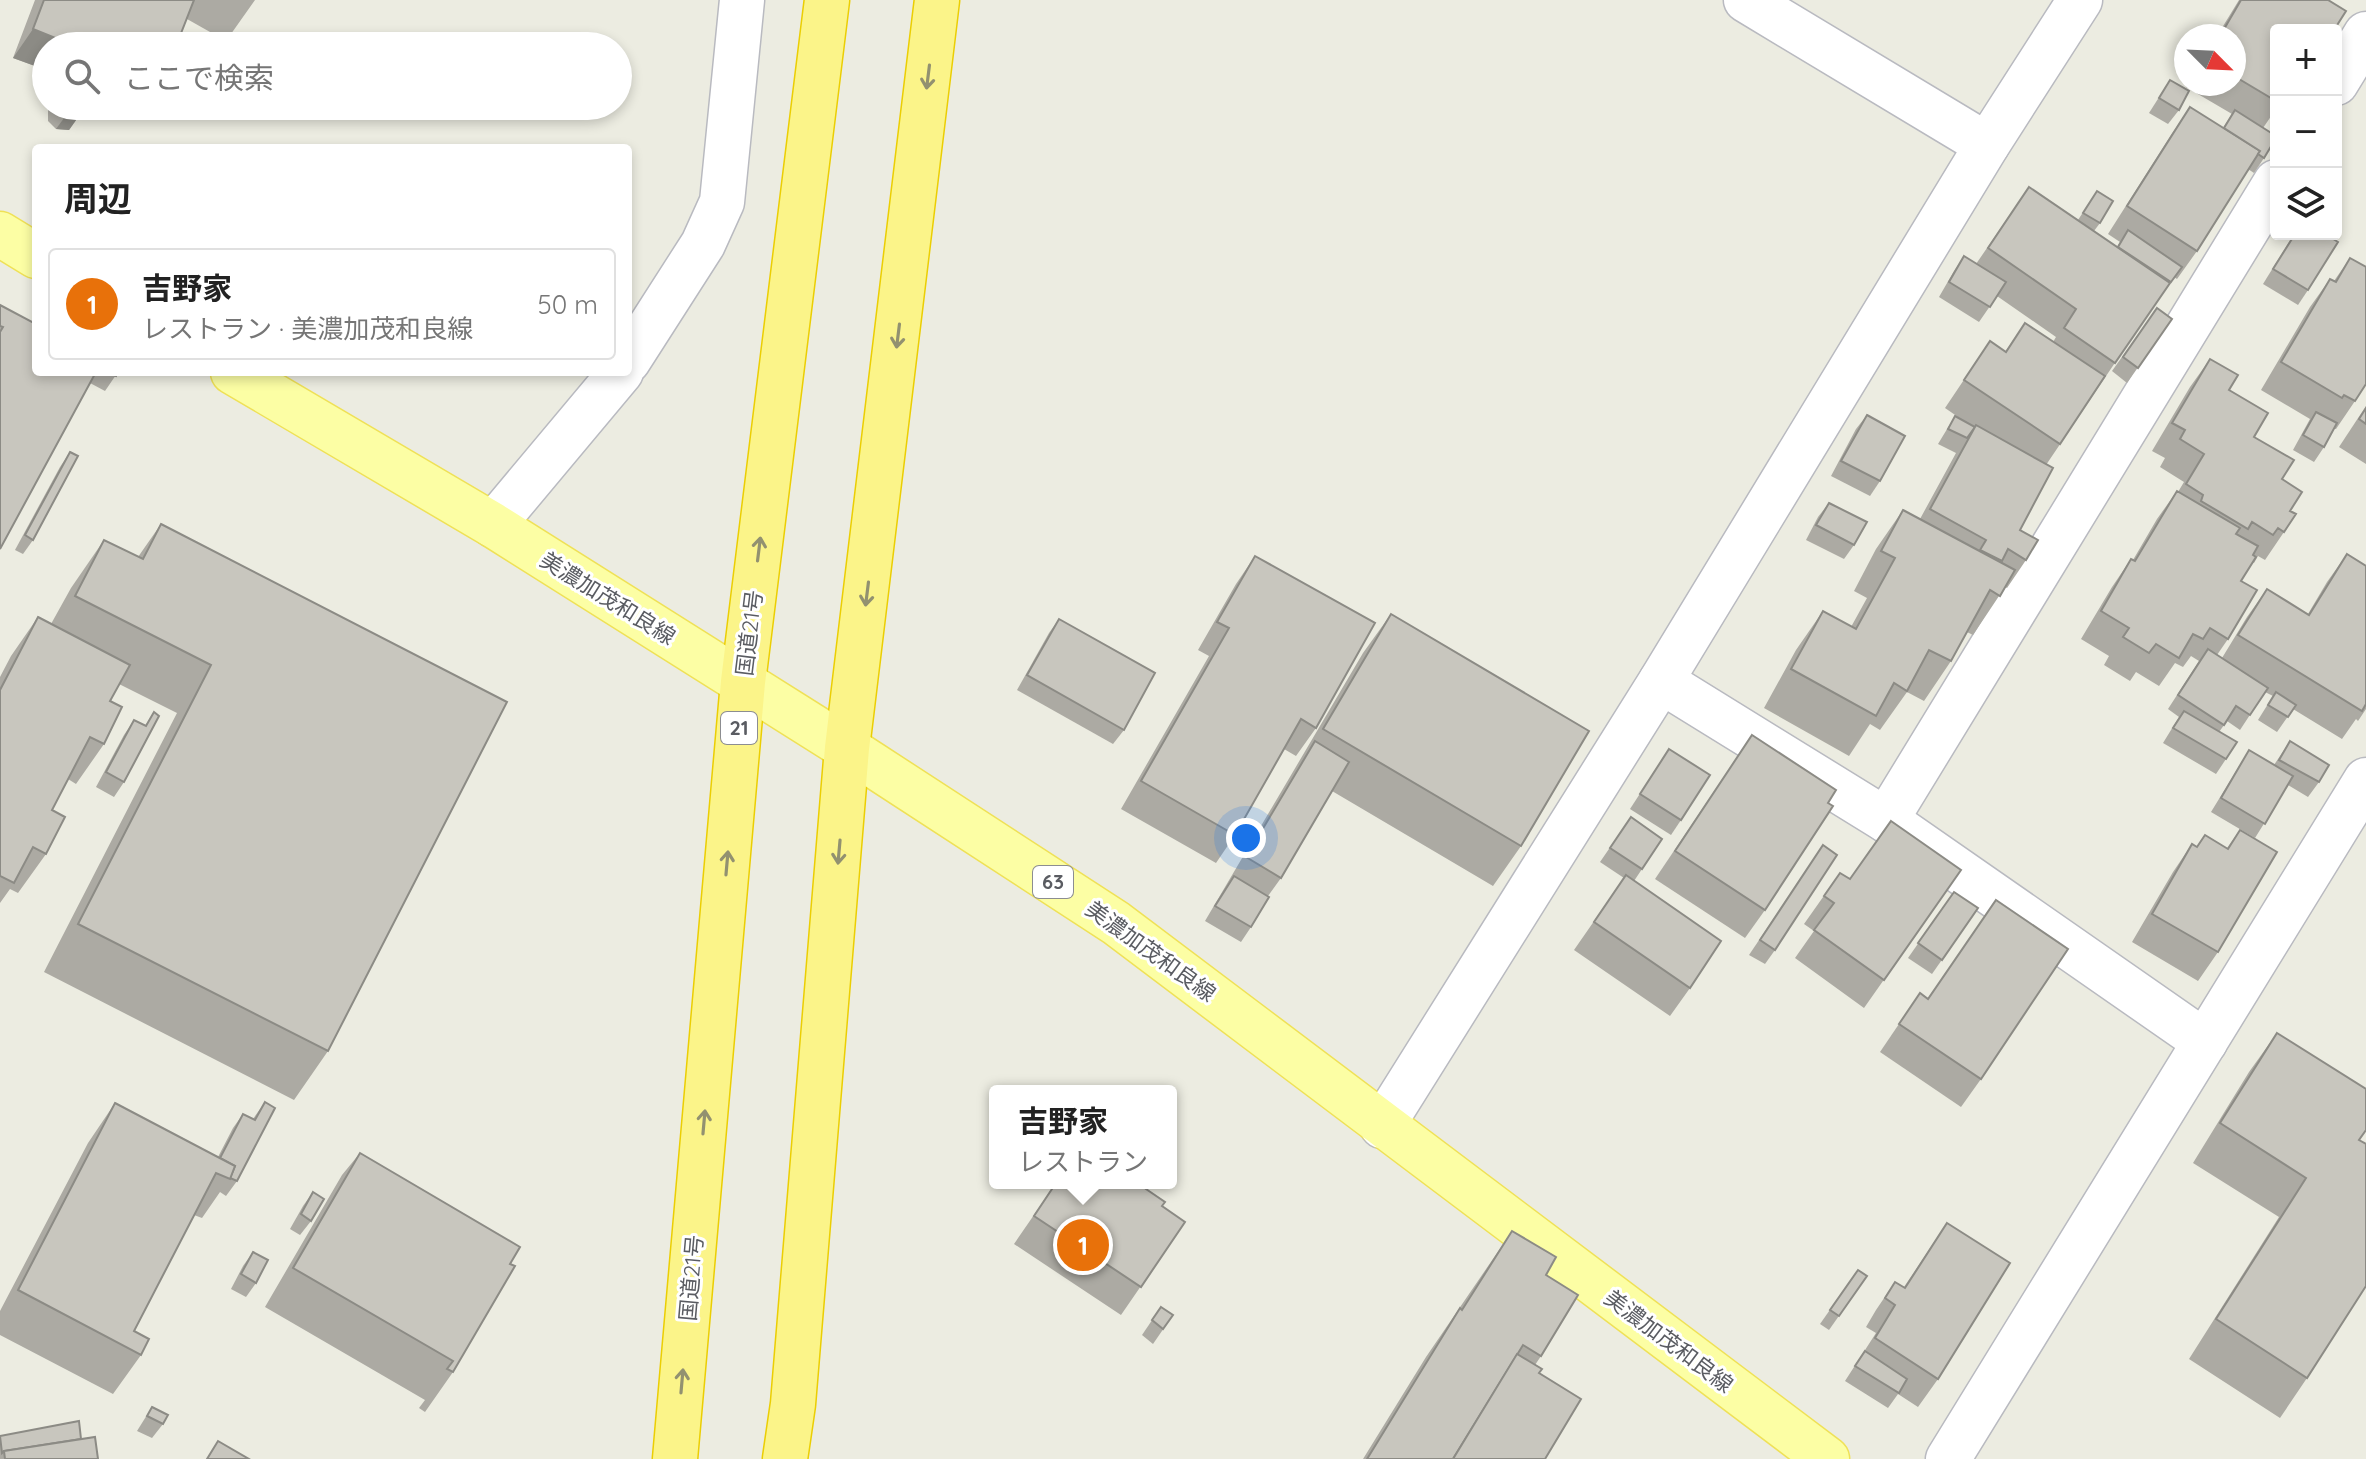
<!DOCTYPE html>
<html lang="ja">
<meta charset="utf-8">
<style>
body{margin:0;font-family:Quicksand,"Noto Sans JP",sans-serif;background:#f6f6f6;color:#222}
.controls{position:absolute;right:24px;top:24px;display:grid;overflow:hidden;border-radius:8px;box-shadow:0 4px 12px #0003}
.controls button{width:72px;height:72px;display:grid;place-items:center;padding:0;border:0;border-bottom:2px solid #e0e0e0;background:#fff;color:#222;font:40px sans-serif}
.compass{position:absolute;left:2174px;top:24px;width:72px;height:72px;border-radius:50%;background:#fff;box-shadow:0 4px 12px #0003;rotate:114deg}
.you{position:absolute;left:1246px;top:838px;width:28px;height:28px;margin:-20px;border:6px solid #fff;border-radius:50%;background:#1a73e8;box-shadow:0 0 0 12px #1a73e833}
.badge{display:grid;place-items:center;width:52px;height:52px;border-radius:50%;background:#0f766e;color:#fff;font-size:26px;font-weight:700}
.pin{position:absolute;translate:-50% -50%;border:4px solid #fff;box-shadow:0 2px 8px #0006}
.popup{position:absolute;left:989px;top:1085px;width:188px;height:104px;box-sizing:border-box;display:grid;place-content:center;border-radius:8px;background:#fff;filter:drop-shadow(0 2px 6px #0005);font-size:26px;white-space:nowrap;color:#767676}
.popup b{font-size:30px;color:#222}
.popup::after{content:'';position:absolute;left:50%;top:100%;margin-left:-16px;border:16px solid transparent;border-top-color:#fff}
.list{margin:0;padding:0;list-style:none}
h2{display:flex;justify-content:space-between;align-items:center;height:104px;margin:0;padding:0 32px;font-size:34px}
h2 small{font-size:26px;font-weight:400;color:#767676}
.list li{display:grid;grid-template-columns:52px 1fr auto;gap:24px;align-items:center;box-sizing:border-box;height:112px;margin:0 16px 16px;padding:0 16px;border:2px solid #e0e0e0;border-radius:8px}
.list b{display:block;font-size:30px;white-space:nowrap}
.list p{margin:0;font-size:26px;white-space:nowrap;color:#767676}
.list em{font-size:26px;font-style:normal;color:#767676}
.icon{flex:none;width:44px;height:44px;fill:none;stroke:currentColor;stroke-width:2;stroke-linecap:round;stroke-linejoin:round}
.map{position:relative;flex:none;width:2366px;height:1459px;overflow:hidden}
.search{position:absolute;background:#fff;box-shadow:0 4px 12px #0003;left:32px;top:32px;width:600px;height:88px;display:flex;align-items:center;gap:20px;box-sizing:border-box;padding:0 28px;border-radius:44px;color:#767676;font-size:30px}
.panel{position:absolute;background:#fff;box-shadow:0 4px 12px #0003;left:32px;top:144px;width:600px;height:232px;border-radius:8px}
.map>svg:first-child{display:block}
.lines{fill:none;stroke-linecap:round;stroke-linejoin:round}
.minor-casing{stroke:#b9bac0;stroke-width:47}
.major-casing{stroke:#efe157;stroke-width:47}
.highway-casing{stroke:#ebce03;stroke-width:47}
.minor{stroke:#fff;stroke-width:44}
.major{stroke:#fcfea4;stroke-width:44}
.highway{stroke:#fbf489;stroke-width:44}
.wall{fill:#acaaa3}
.shaded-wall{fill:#8c8b85}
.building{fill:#c8c6be;stroke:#8c8b85;stroke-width:2}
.oneway{stroke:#929170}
.labels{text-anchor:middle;stroke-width:6;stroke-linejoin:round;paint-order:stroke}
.shield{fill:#fff;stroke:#8c8d91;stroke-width:2}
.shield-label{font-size:20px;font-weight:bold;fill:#5a5c62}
.street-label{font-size:22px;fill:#5a5c62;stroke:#fff}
</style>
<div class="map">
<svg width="2366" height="1459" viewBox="0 0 2366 1459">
<rect width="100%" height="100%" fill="#ecece1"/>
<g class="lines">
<defs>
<g id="minor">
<path d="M1746,0L1987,145"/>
<path d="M2336,83L2366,34"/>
<path d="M628,361L703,244L722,202L742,0"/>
<path d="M493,525L621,372"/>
<path d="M1661,681L1886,820L2205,1042"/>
<path d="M1886,820L2276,182"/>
<path d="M1382,1126L1661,681L1987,145L2080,0"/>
<path d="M1948,1459L2366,780"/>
</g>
<g id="major">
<path d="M0,234L36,256"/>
<path d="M233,372L493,525L847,748L1116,923L1827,1459"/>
</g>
<g id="highway">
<path d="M675,1459L743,682L827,0"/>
<path d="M785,1459L793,1404L847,748L937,0"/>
</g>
</defs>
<!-- minor casing -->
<use href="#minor" class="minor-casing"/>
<!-- major casing -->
<use href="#major" class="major-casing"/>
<!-- highway casing -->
<use href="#highway" class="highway-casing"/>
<!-- minor -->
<use href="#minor" class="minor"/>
<!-- major -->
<use href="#major" class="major"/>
<!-- highway -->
<use href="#highway" class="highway"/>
</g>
<!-- wall -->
<g class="wall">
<path d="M35,0H255L226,41L187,19L46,46V70L13,58Z"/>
<path d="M2239,0H2328L2276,30V109L2263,128L2264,158L2254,173L2248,169L2197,251L2177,279L2174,277L2160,296L2046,465L2020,530L2026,560L2007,588L2005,587L1973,635L1967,632L1951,661L1924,701L1907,692L1880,730L1870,724L1849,756L1764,708L1796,650L1823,611L1851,627L1867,598L1854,591L1876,549L1903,510L1920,519L1956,453L1938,444L1955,416L1961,419L1945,408L1990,341L2005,352L2025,323L2053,342L2056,337L1997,296L1979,322L1939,297L1954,271L1964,256L1976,264L2029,187L2078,220L2097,191L2100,223L2094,231L2117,247L2120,242L2108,234L2171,135L2190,107L2223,128L2232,114L2186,87L2188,84H2234V36H2217Z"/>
<path d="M2170,80L2179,110L2168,124L2149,113Z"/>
<path d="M50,106H86L69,130L56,129L48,121V111Z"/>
<path d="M2294,234H2325L2308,290L2298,305L2263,284Z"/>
<path d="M2350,258L2355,401L2336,429H2334L2324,447L2314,462L2293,450L2310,419L2261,390L2310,307L2330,279L2334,281Z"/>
<path d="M0,305L36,372H118L105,391L90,383L0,549Z"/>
<path d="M2157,308L2172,319L2127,383L2112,371Z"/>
<path d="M2210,359L2229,390L2254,437L2282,479L2290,511L2284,532L2265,560L2258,556L2254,563L2252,562L2241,581L2228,639L2217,655L2222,658L2247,617L2267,589L2308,614L2327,582L2347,554L2366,566V709L2358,721L2356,719L2342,739L2293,709L2277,732L2258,720L2273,696L2265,692L2240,730L2227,721L2219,732L2226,759L2216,774L2163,743L2179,717L2168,709L2199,661L2191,656L2183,667L2175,663L2159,686L2136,672L2130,681L2104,665L2109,656L2081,639L2112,587L2131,559L2133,560L2157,519L2177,491L2178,492L2184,482L2160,467L2165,458L2152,451L2190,387Z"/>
<path d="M2366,406V464L2339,447Z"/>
<path d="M1867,415L1880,481L1870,496L1831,476L1856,429Z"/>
<path d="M70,452L33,540L23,554L15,550L60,467Z"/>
<path d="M1829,503L1854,545L1844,559L1806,540L1818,517Z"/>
<path d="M161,524L507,702L328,1051L294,1100L44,972L177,713L119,684L110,701L104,744L76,784L68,779L52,810L46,854L18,893L10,889L0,903V677L11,656L38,617L51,624L71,588L104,540L138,557Z"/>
<path d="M1255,556L1316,728L1296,756L1284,749L1235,835L1216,863L1121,809L1209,656L1198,650L1236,584Z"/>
<path d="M1391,614L1521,846L1493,886L1332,791L1281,878L1268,896L1251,927L1241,942L1205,921L1363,653Z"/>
<path d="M1059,619L1124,730L1113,744L1017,690L1049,633Z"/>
<path d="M154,712L124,782L114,797L96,787L124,735L134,720L145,726Z"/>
<path d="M1752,735L1828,803L1765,910L1745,938L1655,879Z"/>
<path d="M2290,741L2319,782L2308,797L2288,785L2255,838L2211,812L2249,750L2274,765Z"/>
<path d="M1669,749L1681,820L1671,835L1630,809Z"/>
<path d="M1631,817L1662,839L1634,881L1690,988L1670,1016L1574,950L1624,878L1600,862Z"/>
<path d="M2240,830L2218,952L2198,981L2132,942L2173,872L2192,844L2196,847L2227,848Z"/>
<path d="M1823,845L1775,950L1765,964L1749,955Z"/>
<path d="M1961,870L1864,1008L1795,958L1814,931L1804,924L1840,873L1850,879Z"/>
<path d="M1954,892L1978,908L1932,974L1908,958Z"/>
<path d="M1920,993L1928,998L1981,1079L1961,1107L1880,1052Z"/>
<path d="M2277,1033L2359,1140L2307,1378L2280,1418L2189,1359L2279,1217L2193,1163L2249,1072Z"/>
<path d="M265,1102L237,1181L226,1196L220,1192L202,1218L194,1215L134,1331L141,1355L113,1394L0,1335V1311L88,1143L115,1103L218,1157L233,1128L243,1114L253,1119Z"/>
<path d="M360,1153L510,1264L453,1372L425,1412L419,1408L425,1400L265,1307L342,1175Z"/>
<path d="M1056,1183L1146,1189L1162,1206L1185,1222L1121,1315L1014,1244Z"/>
<path d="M313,1192L311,1221L300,1235L290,1229L303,1206Z"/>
<path d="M1947,1223L1938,1379L1918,1407L1898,1394L1888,1408L1845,1381L1876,1333L1866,1327L1876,1310L1895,1282L1904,1287Z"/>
<path d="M1512,1231L1546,1275L1541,1356L1535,1365L1539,1373L1545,1459H1363L1426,1357Z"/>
<path d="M253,1252L256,1283L246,1297L231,1289L243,1266Z"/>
<path d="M1858,1270L1867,1276L1829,1330L1820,1324Z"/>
<path d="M1161,1307L1173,1315L1153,1344L1142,1335Z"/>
<path d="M152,1407L163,1424L152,1438L137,1431Z"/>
<path d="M0,1436L81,1439L98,1459H0Z"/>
</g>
<!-- shaded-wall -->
<g class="shaded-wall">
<path d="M33,29L75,46H46V70L13,58Z"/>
<path d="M86,106L69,130L56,129L67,114Z"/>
</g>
<!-- building -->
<g class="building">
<path d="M44,0H194L176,46H75L33,29Z"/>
<path d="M2241,0H2328L2346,11L2334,30H2276V101L2234,76V36H2220Z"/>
<path d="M2170,80L2189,91L2179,110L2159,98Z"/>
<path d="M58,106H86L79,115L67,114Z"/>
<path d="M2190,107L2260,151L2197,251L2127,206Z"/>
<path d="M2235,110L2276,136V138L2264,158L2258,154L2260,151L2224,128Z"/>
<path d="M2029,187L2170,283L2115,363L2064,328L2076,309L1988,248Z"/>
<path d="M2097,191L2113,201L2100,223L2083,213Z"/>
<path d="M2128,230L2182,267L2171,282L2118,247Z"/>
<path d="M2295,234H2325L2338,242L2308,290L2273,269Z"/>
<path d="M1964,256L2006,282L1990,307L1949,282Z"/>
<path d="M2350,258L2366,267V384L2355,401L2344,395L2342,398L2281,362L2330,279L2336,282Z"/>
<path d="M0,305L36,324V372H96L0,549V332L3,327L0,326Z"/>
<path d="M2157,308L2172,319L2138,368L2123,357Z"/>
<path d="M2025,323L2105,376L2060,444L1964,380L1990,341L2006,352Z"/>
<path d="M2210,359L2238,375L2229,390L2268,413L2254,437L2294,460L2282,479L2302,492L2290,511L2296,514L2284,532L2278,528L2273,535L2252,522L2248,529L2201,501L2203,495L2186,484L2204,454L2180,439L2185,430L2172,423Z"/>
<path d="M107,372H118L116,376Z"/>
<path d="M2366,408V424L2359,419Z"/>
<path d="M2316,412L2337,423L2324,447L2303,435Z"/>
<path d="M1867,415L1905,436L1880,481L1841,461Z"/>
<path d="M1955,416L1975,427L1967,438L1948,429Z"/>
<path d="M1976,425L2053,468L2020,530L2038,540L2026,560L2008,549L2002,561L1980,550L1986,540L1930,509Z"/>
<path d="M70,452L78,456L33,540L25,535Z"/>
<path d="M2177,491L2240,528L2236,534L2258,546L2253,555L2256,557L2241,581L2257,590L2228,639L2210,628L2203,639L2193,634L2179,658L2156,644L2149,653L2123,637L2129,628L2101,611L2131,559L2135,561Z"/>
<path d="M1829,503L1867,522L1854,545L1816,525Z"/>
<path d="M1903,510L2015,570L2000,596L1990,590L1951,661L1929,650L1907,691L1894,683L1876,716L1791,669L1823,611L1856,629L1895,558L1881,551Z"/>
<path d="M161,524L507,702L328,1051L78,924L211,665L75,596L104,540L143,559Z"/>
<path d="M2347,554L2366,566V704L2362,711L2238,635L2267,589L2309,615Z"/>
<path d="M1255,556L1375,623L1316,728L1301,719L1235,835L1141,781L1229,628L1217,622Z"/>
<path d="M1391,614L1589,731L1521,846L1323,729Z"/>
<path d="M38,617L130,665L110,701L122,707L104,744L90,737L52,810L65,817L46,854L33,847L14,883L0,876V690Z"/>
<path d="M1059,619L1155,673L1124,730L1027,675Z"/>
<path d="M2208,649L2268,688L2250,715L2236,706L2224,725L2178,695Z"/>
<path d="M2276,692L2296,705L2288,717L2268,705Z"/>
<path d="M2184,711L2237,742L2226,759L2173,728Z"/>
<path d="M154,712L159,716L124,782L106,772L134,720L146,726Z"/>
<path d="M1752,735L1836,790L1828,803L1833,806L1765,910L1675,851Z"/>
<path d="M1315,741L1349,762L1281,878L1246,857Z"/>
<path d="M2290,741L2329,765L2319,782L2279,760Z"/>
<path d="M1669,749L1710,775L1681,820L1640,794Z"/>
<path d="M2249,750L2293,776L2265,824L2221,798Z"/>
<path d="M1631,817L1662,839L1642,869L1610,848Z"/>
<path d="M1891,821L1961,870L1884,980L1814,930L1834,903L1824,896L1840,873L1850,879Z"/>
<path d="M2240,830L2277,852L2218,952L2152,914L2192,844L2197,847L2205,835L2228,849Z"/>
<path d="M1823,845L1837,855L1775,950L1760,940Z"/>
<path d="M1626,875L1721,941L1690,988L1594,922Z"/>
<path d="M1234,876L1269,897L1251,927L1215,906Z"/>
<path d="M1954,892L1978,908L1942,960L1918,943Z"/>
<path d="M1996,900L2068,949L1981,1079L1899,1024L1920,993L1928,999Z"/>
<path d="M2277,1033L2366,1089V1130L2359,1140L2366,1144V1286L2307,1378L2216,1319L2306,1178L2220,1123Z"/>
<path d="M265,1102L275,1108L237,1181L230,1178L235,1166L220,1158L243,1114L255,1120Z"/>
<path d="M115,1103L235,1166L230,1179L216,1173L134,1331L149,1339L141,1355L18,1290Z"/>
<path d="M360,1153L520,1247L510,1264L515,1266L453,1372L447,1369L453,1361L293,1268Z"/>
<path d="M1056,1183H1150L1146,1189L1165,1202L1162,1206L1185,1222L1141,1287L1034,1216Z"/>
<path d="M313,1192L324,1199L311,1221L301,1214Z"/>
<path d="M1947,1223L2010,1263L1938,1379L1875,1338L1895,1305L1885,1298L1895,1282L1905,1288Z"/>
<path d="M1512,1231L1556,1257L1546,1275L1578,1295L1541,1356L1523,1345L1453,1459H1367L1460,1308L1462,1310Z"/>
<path d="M253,1252L268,1260L256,1283L241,1274Z"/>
<path d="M1858,1270L1867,1276L1839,1316L1830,1310Z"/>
<path d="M1161,1307L1173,1315L1163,1329L1152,1320Z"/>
<path d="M1865,1351L1907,1379L1899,1393L1855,1366Z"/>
<path d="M1517,1354L1542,1369L1539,1373L1581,1399L1545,1459H1453Z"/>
<path d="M152,1407L168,1415L163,1424L147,1416Z"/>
<path d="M79,1421L81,1439L4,1451L2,1453L0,1436Z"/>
<path d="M95,1437L98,1459H5L4,1451Z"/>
<path d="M218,1441L249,1459H207Z"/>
</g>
<!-- one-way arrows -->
<defs><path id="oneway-shaft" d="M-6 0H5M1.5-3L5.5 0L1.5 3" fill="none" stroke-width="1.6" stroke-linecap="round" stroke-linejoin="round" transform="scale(2)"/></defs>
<g class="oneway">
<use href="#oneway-shaft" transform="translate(928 77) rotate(97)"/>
<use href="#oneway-shaft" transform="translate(898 336) rotate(97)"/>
<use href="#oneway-shaft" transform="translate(759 549) rotate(-83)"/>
<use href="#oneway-shaft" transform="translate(867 594) rotate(97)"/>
<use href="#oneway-shaft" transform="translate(839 852) rotate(95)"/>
<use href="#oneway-shaft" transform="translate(727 863) rotate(-85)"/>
<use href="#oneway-shaft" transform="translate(704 1122) rotate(-85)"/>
<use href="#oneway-shaft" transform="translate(682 1381) rotate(-85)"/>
</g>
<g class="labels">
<!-- shield labels -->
<g class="shield">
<rect x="721" y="712" width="36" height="32" rx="6"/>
<rect x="1033" y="866" width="40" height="32" rx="6"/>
</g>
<g class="shield-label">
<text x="739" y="735">21</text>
<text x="1053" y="889">63</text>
</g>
<!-- street labels -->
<g class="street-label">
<text transform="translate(608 598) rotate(32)" y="8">美濃加茂和良線</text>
<text transform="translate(749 633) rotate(-83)" y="8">国道21号</text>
<text transform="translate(1151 951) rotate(36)" y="8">美濃加茂和良線</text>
<text transform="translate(691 1278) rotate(-85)" y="8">国道21号</text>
<text transform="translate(1669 1341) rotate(37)" y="8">美濃加茂和良線</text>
</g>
</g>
</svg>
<div class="controls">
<button>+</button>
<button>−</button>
<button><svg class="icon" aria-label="layers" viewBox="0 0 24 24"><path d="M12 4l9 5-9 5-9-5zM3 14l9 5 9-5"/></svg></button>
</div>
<svg class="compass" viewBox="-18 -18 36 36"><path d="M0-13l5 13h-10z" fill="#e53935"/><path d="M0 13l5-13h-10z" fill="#767676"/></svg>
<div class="you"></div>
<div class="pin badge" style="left:1083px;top:1245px;background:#e8710a">1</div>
<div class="popup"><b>吉野家</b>レストラン</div>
<div class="search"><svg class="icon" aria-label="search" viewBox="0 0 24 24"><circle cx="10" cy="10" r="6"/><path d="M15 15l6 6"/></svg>ここで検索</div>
<section class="panel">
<h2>周辺<small></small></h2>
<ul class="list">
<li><span class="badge" style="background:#e8710a">1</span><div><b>吉野家</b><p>レストラン · 美濃加茂和良線</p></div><em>50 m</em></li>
</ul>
</section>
</div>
